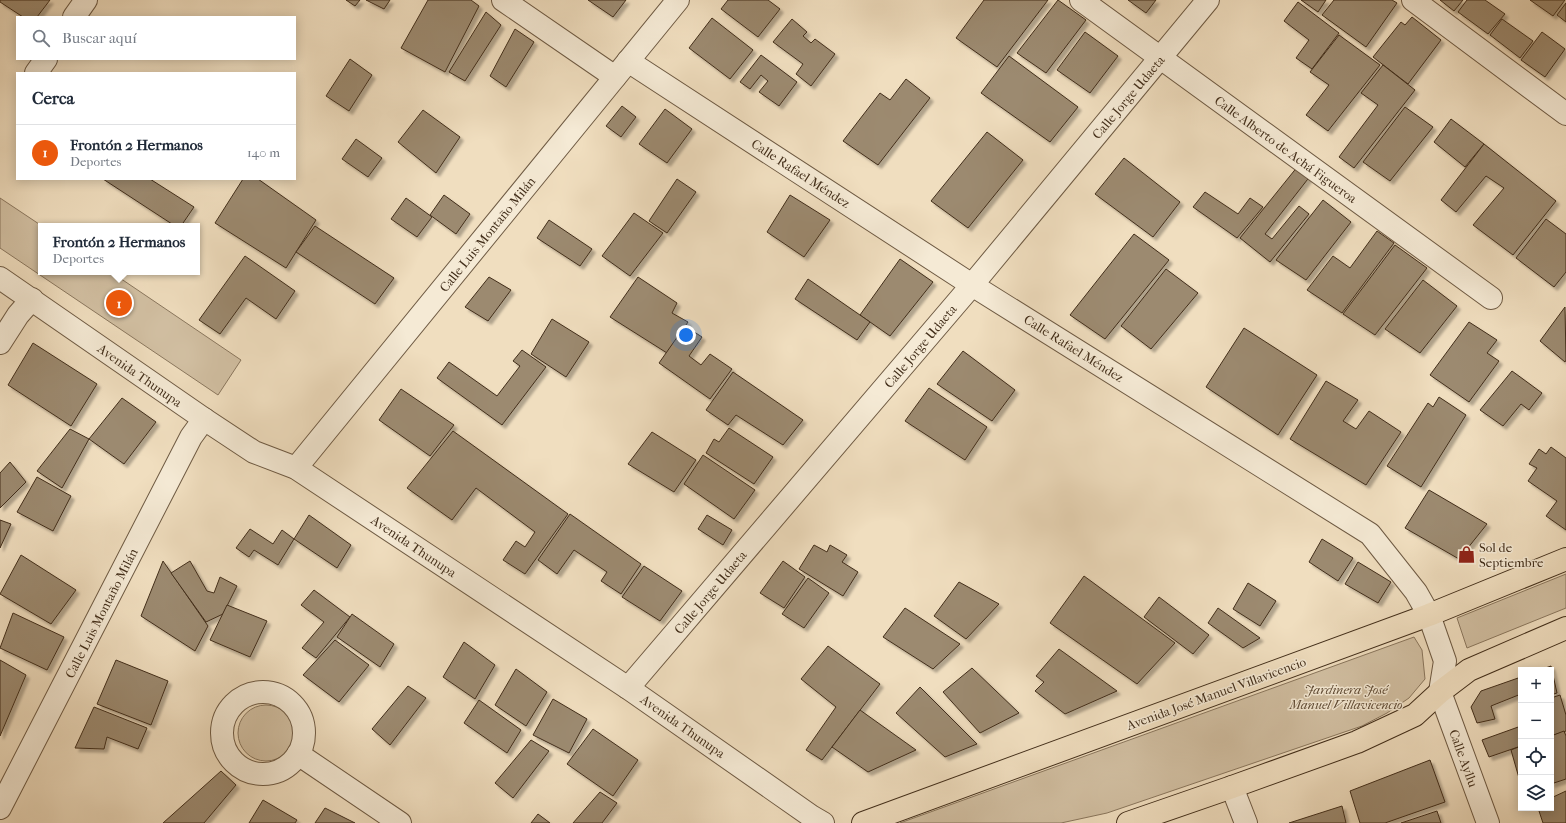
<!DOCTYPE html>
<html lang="es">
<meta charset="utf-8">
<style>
body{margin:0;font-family:"IM FELL French Canon",serif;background:#f2f2f3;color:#1f2937}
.controls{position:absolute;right:12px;bottom:12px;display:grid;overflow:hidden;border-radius:0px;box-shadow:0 2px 10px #0003}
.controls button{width:36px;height:36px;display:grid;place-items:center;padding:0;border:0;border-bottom:1px solid #e0e1e3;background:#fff;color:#1f2937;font:20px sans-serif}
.you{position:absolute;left:686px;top:335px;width:14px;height:14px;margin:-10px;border:3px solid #fff;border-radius:50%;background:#1a73e8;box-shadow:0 0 0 6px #1a73e833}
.badge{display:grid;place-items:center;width:26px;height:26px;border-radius:50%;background:#ea580c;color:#fff;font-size:13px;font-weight:700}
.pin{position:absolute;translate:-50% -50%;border:2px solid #fff;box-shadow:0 1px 4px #0006}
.popup{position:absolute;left:38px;top:223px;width:162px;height:52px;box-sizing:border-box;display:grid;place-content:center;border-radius:0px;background:#fff;filter:drop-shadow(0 1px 3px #0005);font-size:13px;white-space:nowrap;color:#747a83}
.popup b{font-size:15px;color:#1f2937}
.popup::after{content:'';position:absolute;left:50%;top:100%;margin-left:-8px;border:8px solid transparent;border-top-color:#fff}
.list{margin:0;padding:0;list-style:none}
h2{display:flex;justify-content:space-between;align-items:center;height:52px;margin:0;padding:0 16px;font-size:17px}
h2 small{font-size:13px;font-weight:400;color:#747a83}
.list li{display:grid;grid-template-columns:26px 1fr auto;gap:12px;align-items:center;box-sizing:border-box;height:56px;padding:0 16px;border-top:1px solid #e0e1e3}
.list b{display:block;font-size:15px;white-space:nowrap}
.list p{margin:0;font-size:13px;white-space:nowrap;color:#747a83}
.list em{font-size:13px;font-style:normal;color:#747a83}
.icon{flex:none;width:22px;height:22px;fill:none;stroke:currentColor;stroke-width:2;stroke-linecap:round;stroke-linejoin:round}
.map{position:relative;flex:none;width:1566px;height:823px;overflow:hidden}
.search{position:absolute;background:#fff;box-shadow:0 2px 10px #0003;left:16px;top:16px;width:280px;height:44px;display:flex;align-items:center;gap:10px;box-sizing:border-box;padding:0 14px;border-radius:0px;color:#747a83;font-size:15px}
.panel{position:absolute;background:#fff;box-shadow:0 2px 10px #0003;left:16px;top:72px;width:280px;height:108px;border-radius:0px}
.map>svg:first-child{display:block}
.green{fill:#d2c0a3;stroke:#8a775e}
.building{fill:#9c8a70;stroke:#422e1a;filter:url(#shadow)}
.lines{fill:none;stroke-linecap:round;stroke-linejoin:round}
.minor-casing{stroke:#6e5a43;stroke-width:24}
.major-casing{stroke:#422e1a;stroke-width:24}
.minor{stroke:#f5ead5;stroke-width:22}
.major{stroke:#f0debf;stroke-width:22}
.labels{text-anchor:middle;stroke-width:3;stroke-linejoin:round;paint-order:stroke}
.street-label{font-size:13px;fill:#422e1a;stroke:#f5ead5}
.poi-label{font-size:13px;fill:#422e1a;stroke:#f5ead5;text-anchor:start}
.park-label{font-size:13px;font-style:italic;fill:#5f4b35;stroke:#f5ead5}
</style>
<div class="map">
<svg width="1566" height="823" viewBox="0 0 1566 823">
<defs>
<filter id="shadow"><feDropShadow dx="3.5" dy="3.5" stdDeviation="1" flood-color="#0004"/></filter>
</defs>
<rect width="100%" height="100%" fill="#f0debf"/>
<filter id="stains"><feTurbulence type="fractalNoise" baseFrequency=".005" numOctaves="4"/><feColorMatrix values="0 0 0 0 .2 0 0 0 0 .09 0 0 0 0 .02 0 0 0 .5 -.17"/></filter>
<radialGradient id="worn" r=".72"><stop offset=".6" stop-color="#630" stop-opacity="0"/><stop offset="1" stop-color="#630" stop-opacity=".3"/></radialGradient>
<!-- green -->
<g class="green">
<path d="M0,198L42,226H41V272H111L241,360L218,395L0,248Z"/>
<path d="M1566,574V608L1467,648L1457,618Z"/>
<path d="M1414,637L1422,650L1425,679L1409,698L1387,713L1362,726L1107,813L1061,823H900Z"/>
<circle cx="266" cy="733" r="28"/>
</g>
<!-- building -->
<g class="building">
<path d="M0,0H50L37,17H23L0,2Z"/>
<path d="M346,0H360L355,6Z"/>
<path d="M366,0H390L384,9Z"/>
<path d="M428,0H471L479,6L445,72L401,48Z"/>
<path d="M588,0H626L613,17Z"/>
<path d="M728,0H768L780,9L758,37L721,9Z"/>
<path d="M984,0H1048L997,67L956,38Z"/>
<path d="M1058,0L1086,20L1046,73L1017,53Z"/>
<path d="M1128,0H1156L1146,13Z"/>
<path d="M1301,0H1326L1318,12Z"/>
<path d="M1334,0H1392L1397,3L1366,47L1322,15Z"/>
<path d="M1440,0H1463L1454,11Z"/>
<path d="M1467,0H1485L1505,14L1488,34L1458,12Z"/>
<path d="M1530,0H1565L1553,16Z"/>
<path d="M1298,2L1339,33L1312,69L1296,58L1309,40L1284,21Z"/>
<path d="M1566,3V22L1557,15Z"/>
<path d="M486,12L501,25L465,81L449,72Z"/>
<path d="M1412,17L1441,40L1408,84L1373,57L1401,22L1405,25Z"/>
<path d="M712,18L753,50L730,79L689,48Z"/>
<path d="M792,19L807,32L803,36L811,43L815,39L835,54L811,86L796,74L803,64L773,42Z"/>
<path d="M1502,19L1533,41L1520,58L1490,35Z"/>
<path d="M515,29L534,42L506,87L490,76Z"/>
<path d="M1085,32L1118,56L1090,93L1057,70Z"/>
<path d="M1542,32L1565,49L1545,77L1521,60Z"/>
<path d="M1339,35L1380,65L1328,131L1306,115L1329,85L1310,72Z"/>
<path d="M761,55L797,82L779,106L759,92L768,81L761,75L750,89L740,82Z"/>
<path d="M1009,56L1078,107L1050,142L981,93Z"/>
<path d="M350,59L372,75L349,111L326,96Z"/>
<path d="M1383,65L1415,90L1354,168L1339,157L1378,105L1361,93Z"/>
<path d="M906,79L930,98L878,165L843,141L880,93L890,100Z"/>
<path d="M622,106L636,117L621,137L606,126Z"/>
<path d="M1405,107L1433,127L1390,181L1363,162Z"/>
<path d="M665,109L692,129L667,163L639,144Z"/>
<path d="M423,110L460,137L436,173L398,142Z"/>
<path d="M1451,119L1484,144L1465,167L1434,142Z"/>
<path d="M987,132L1023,160L968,228L931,201Z"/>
<path d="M356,139L382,158L368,177L342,159Z"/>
<path d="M1484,144L1556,201L1513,255L1473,225L1504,188L1486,176L1456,212L1441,200Z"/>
<path d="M1124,158L1180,202L1153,237L1095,194Z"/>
<path d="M1298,166L1311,175L1265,234L1272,239L1299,206L1309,214L1270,262L1240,238Z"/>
<path d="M103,179H150L194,207L181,226H175Z"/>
<path d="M243,179H258L316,220L286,268L215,223Z"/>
<path d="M677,179L696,192L667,233L649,221Z"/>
<path d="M1205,192L1238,214L1250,198L1263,207L1237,238L1193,207Z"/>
<path d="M444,195L470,214L456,234L430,215Z"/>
<path d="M790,195L830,220L804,257L767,232Z"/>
<path d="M406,198L432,217L417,237L391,219Z"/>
<path d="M1323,200L1351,222L1306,280L1276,260Z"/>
<path d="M634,213L663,233L630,276L602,256Z"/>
<path d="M1546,219L1566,234V272L1554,287L1516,258Z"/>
<path d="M549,220L592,249L580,266L537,238Z"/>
<path d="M315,226L394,278L375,304L296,252Z"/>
<path d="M1377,231L1394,243L1342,313L1307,290L1333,256L1350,268Z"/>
<path d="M1134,234L1169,260L1105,339L1070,315Z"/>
<path d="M1395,245L1427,268L1375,335L1343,314Z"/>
<path d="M245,256L295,291L276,319L246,298L220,334L199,320Z"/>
<path d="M900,259L933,282L890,336L860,315Z"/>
<path d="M1166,269L1198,293L1151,349L1121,326Z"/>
<path d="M489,277L511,290L488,321L465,307Z"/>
<path d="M638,277L677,303L672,313L688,322L667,353L610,317Z"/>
<path d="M808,279L870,322L857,340L795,299Z"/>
<path d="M1423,280L1457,306L1420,353L1385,329Z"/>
<path d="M1565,307L1566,360L1565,362L1540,341Z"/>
<path d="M552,319L589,342L566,377L531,354Z"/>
<path d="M1469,322L1497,340L1487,353L1499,361L1469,402L1430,375Z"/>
<path d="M685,326L702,337L689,356L701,365L710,354L732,369L710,399L659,363Z"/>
<path d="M1244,328L1317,375L1278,435L1206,387Z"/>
<path d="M33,343L97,384L71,426L8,385Z"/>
<path d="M522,350L546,367L502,425L437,378L449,362L497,396L520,366L513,361Z"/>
<path d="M963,351L1015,390L992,421L937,384Z"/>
<path d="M1512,371L1542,393L1529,410L1521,404L1503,426L1480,410Z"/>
<path d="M733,372L803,420L783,445L736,415L728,425L706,410Z"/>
<path d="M1326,381L1358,400L1343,421L1356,429L1369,411L1401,432L1366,485L1290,439Z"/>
<path d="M929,388L987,427L965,460L905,421Z"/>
<path d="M401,389L454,425L430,456L379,420Z"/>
<path d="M1439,397L1466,415L1421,487L1387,466L1428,403L1433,407Z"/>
<path d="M122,398L156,422L124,464L89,439Z"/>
<path d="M729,428L773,457L754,484L706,453L714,439L719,442Z"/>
<path d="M70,429L89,439L62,488L37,471Z"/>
<path d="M453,431L568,514L525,574L503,560L516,541L525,547L535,532L476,488L452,520L407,488Z"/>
<path d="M652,432L696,460L674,492L628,464Z"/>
<path d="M1551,447L1566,458V530L1546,516L1557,501L1528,481L1537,468L1529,464L1539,449L1546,454Z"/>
<path d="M703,455L755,490L734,519L684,484Z"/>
<path d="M10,462L26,482L0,508V473Z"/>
<path d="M37,477L71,496L53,531L17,512Z"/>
<path d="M1429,490L1487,524L1459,559L1405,528Z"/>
<path d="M570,514L641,564L621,594L601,581L607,572L574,550L557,574L538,560Z"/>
<path d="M309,515L351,545L337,568L294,539Z"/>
<path d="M707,515L732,530L723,545L698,529Z"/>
<path d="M0,520L11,524L0,548Z"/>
<path d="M250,529L273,544L282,530L294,539L278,565L254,550L249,557L236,548Z"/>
<path d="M1322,539L1353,558L1338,581L1309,562Z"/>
<path d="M814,545L827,552L830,545L847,555L842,562L858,572L843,596L799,569Z"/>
<path d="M21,555L76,590L51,624L0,594Z"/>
<path d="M163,561L208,626L195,651L141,616Z"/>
<path d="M190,561L207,591L214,593L220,577L237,586L223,614L206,622L171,573Z"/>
<path d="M783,561L805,577L784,608L760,593Z"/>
<path d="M1358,562L1391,582L1378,603L1345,584Z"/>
<path d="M644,566L682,591L660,621L622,597Z"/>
<path d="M1084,576L1175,643L1137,684L1050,623Z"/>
<path d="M808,578L829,593L804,628L782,614Z"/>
<path d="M959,582L999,604L966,639L934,616Z"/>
<path d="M1248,583L1276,601L1260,626L1233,609Z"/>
<path d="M314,590L350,617L316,658L302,648L324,622L301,605Z"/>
<path d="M1159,597L1209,635L1193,654L1144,617Z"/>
<path d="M227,605L267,621L250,657L210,640Z"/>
<path d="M905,608L960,644L933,669L883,637Z"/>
<path d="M1218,608L1260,638L1243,648L1208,623Z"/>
<path d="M13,613L64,637L47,670L0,648Z"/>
<path d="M352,614L394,644L380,667L337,637Z"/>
<path d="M335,640L369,665L339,702L303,675Z"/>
<path d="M464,642L495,665L475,699L443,677Z"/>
<path d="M828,646L880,684L822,760L806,750L836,707L801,679Z"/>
<path d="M1059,649L1117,691L1065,714L1035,691L1044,682L1036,676Z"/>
<path d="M0,660L26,675L0,736Z"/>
<path d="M116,660L168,681L151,725L97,704Z"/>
<path d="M1551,666L1557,693L1551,695V670H1540Z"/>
<path d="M972,668L1019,713L980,733L943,692Z"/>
<path d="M516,669L547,692L526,726L495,705Z"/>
<path d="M1521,677V694L1491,706L1495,719L1477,723L1471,707L1481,691Z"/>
<path d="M408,686L426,698L390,745L372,729Z"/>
<path d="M920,687L977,744L945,757L896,713Z"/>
<path d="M1560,695L1566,715V731L1551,736V698Z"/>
<path d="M553,699L587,719L569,753L533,735Z"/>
<path d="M479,700L521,730L507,753L464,723Z"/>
<path d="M94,707L147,728L138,749L107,737L104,749L75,748Z"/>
<path d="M860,710L916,750L868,772L832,747Z"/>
<path d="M1521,726V746L1489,757L1482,740Z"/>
<path d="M593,729L638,760L613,796L567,764Z"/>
<path d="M1564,731L1566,736V779L1551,784V736Z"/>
<path d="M531,740L549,751L513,798L495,783Z"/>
<path d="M1521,746V785L1511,750Z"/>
<path d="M1430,760L1445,802L1385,823H1360L1350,791Z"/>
<path d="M221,771L236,785L204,823H163Z"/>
<path d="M1566,791V823H1543L1538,808H1551V798Z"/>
<path d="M600,792L617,803L602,823H573Z"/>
<path d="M263,800L297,820L295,823H249Z"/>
<path d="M1342,806L1346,823H1289Z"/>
<path d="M325,808L355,823H315Z"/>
<path d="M1437,811L1441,823H1401Z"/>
<path d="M538,814L550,823H531Z"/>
</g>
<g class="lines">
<defs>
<g id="minor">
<path d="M503,0L615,77"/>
<path d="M1081,0L1491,298"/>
<path d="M1413,0L1566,114"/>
<path d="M74,17L86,0"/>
<path d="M628,61L972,285L1370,534L1416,592L1429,615L1445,661L1440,692L1488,823"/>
<path d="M36,73L46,59"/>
<path d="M0,278L204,419L254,452L296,468L628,688L811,816L823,823"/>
<path d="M0,343L18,315L32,299"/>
<path d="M296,468L678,0"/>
<path d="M628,688L972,285L1208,0"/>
<circle cx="263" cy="733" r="41"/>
<path d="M298,754L400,823"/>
<path d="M1232,787L1246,823"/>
<path d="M0,808L191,437L204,419"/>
</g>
<g id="major">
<path d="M863,823L1429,615L1566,559"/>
<path d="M1128,823L1232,787L1357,742L1415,715L1440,692L1469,670L1566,628"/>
</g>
</defs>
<!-- minor casing -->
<use href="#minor" class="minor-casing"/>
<!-- major casing -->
<use href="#major" class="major-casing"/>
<!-- minor -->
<use href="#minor" class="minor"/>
<!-- major -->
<use href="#major" class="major"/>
</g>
<!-- icons -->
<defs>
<symbol id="shop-bare" viewBox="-9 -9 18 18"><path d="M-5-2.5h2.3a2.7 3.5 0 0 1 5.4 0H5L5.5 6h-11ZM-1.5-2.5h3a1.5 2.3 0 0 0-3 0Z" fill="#8f2418" stroke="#f5ead5" stroke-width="2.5" paint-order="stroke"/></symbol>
</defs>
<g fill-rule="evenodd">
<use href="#shop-bare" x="1454" y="542" width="25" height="25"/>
</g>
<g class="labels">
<!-- street labels -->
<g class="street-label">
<text transform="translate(1128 97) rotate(-50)" y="5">Calle Jorge Udaeta</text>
<text transform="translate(1286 149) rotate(36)" y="5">Calle Alberto de Achá Figueroa</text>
<text transform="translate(801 173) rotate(33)" y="5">Calle Rafael Méndez</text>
<text transform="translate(487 234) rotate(-51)" y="5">Calle Luis Montaño Milán</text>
<text transform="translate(920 346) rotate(-50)" y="5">Calle Jorge Udaeta</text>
<text transform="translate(1074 348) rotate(32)" y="5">Calle Rafael Méndez</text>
<text transform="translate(140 375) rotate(35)" y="5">Avenida Thunupa</text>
<text transform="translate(414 546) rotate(34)" y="5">Avenida Thunupa</text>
<text transform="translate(710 592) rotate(-50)" y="5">Calle Jorge Udaeta</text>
<text transform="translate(101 613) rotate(-63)" y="5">Calle Luis Montaño Milán</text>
<text transform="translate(1216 693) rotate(-20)" y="5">Avenida José Manuel Villavicencio</text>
<text transform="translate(683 726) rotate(35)" y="5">Avenida Thunupa</text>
<text transform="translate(1464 758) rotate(70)" y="5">Calle Ayllu</text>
</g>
<!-- poi labels -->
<g class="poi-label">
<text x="1479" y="552">Sol de<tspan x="1479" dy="15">Septiembre</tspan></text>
</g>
<!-- park labels -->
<g class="park-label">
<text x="1346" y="694">Jardinera José<tspan x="1346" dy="15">Manuel Villavicencio</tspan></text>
</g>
</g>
<rect width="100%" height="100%" filter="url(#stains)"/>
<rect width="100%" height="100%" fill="url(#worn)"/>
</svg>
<div class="controls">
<button>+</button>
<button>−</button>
<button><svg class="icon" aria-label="locate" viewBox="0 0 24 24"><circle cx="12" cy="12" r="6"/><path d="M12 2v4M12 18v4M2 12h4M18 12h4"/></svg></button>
<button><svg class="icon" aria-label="layers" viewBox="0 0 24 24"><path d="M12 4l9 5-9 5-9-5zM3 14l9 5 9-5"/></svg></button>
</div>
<div class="you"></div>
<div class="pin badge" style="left:119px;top:303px">1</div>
<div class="popup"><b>Frontón 2 Hermanos</b>Deportes</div>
<div class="search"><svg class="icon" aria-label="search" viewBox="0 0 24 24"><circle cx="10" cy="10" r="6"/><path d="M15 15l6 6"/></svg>Buscar aquí</div>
<section class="panel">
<h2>Cerca<small></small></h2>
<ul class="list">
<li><span class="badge">1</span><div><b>Frontón 2 Hermanos</b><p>Deportes</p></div><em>140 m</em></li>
</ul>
</section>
</div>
